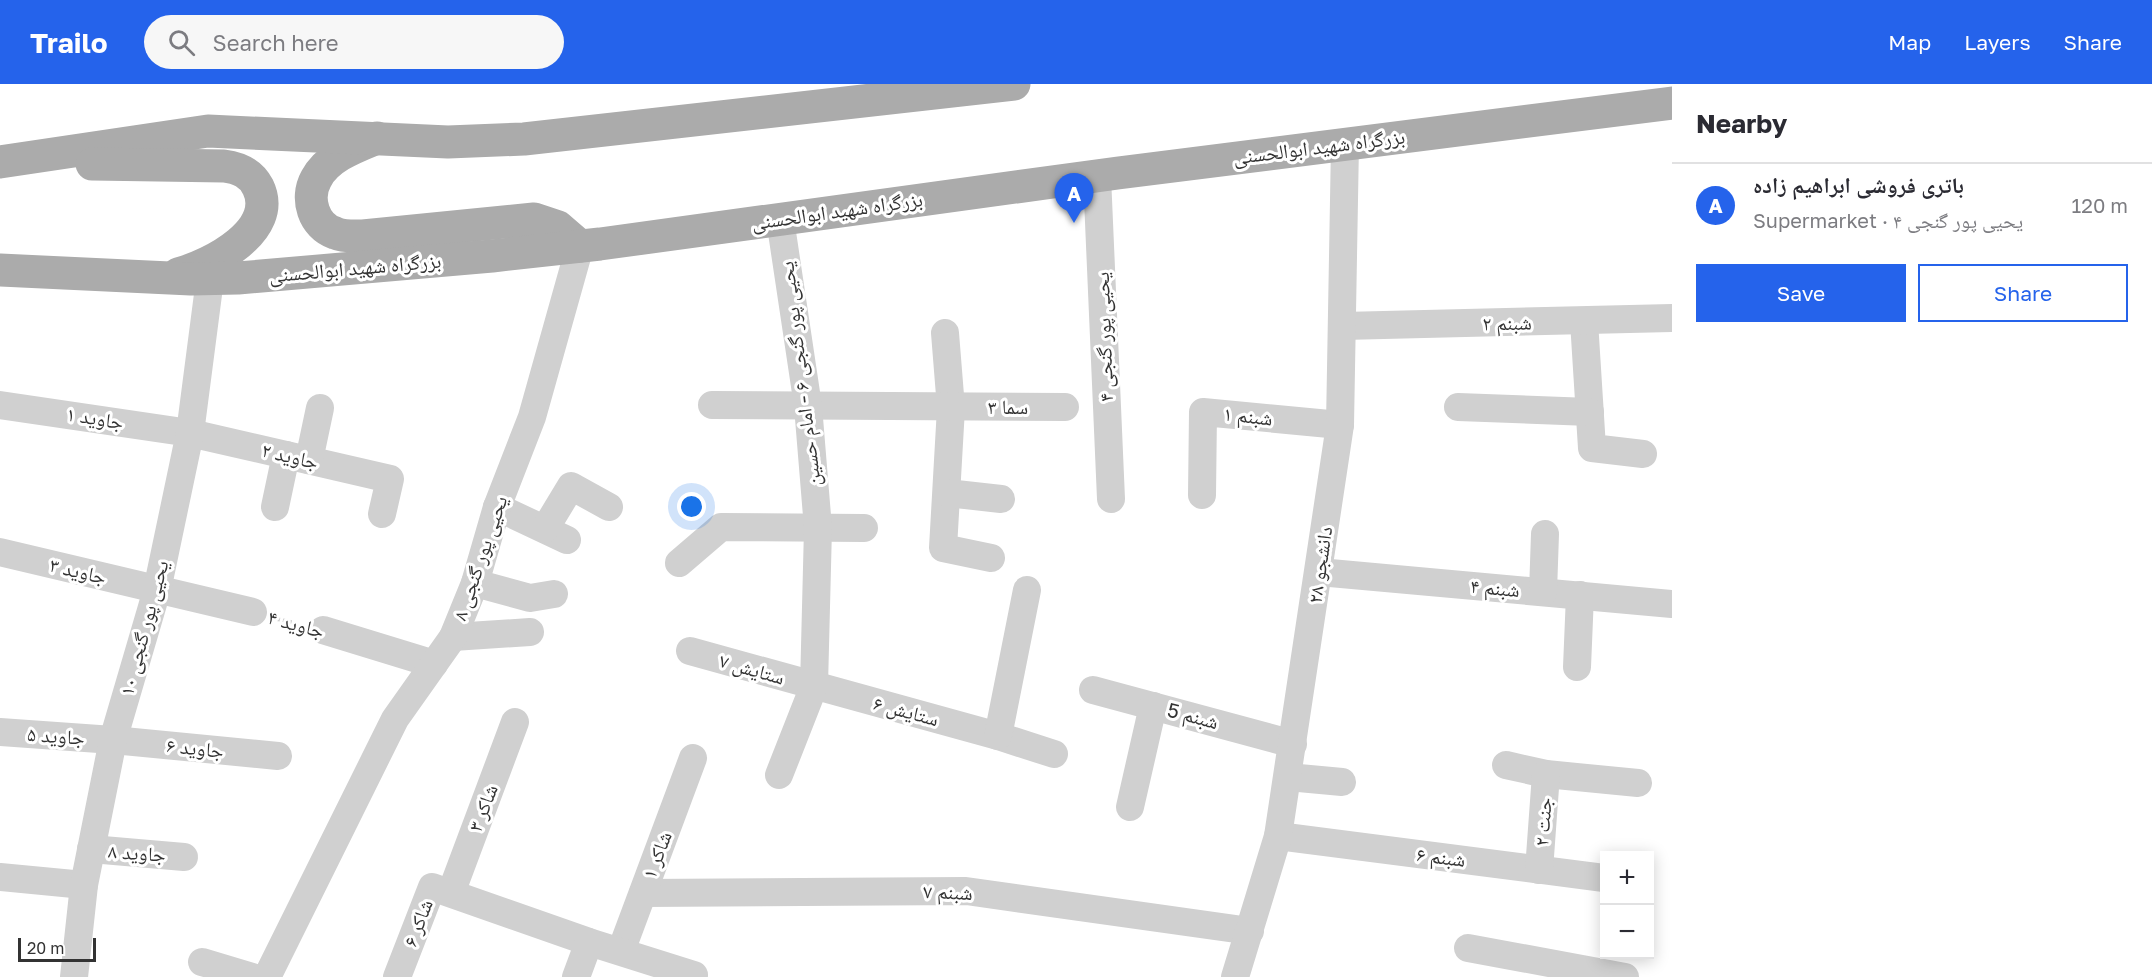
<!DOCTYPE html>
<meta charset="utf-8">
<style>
body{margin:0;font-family:"Golos Text","Noto Naskh Arabic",sans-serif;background:#f7f7f7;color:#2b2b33}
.controls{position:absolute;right:18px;bottom:18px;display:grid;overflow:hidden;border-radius:0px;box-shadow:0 3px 15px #0003}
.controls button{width:54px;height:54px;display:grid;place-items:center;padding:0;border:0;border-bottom:2px solid #e1e1e2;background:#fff;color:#2b2b33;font:30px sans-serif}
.scale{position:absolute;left:18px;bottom:15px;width:78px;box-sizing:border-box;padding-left:6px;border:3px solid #333;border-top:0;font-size:16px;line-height:21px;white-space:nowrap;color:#333;-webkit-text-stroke:4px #fff;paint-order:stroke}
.you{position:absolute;left:692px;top:423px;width:21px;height:21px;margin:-15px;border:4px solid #fff;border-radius:50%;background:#1a73e8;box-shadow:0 0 0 9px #1a73e833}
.badge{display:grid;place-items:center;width:39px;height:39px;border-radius:50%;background:#2563eb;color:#fff;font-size:20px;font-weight:700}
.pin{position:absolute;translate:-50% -50px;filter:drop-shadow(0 2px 3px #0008)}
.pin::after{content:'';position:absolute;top:32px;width:21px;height:18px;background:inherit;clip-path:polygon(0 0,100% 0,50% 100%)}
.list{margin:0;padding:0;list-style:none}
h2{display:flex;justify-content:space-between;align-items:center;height:78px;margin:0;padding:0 24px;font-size:26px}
h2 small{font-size:20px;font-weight:400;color:#7c7c81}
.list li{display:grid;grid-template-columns:39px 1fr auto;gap:18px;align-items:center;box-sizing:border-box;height:84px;padding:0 24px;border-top:2px solid #e1e1e2}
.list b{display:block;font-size:22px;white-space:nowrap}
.list p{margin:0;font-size:20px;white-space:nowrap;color:#7c7c81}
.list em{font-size:20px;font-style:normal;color:#7c7c81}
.actions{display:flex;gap:12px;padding:18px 24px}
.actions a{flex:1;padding:14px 0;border:2px solid #2563eb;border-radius:0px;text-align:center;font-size:21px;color:#2563eb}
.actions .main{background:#2563eb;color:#fff}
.icon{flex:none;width:33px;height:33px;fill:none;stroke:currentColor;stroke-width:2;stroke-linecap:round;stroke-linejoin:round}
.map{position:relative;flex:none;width:1672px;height:893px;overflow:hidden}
header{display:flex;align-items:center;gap:36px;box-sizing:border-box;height:84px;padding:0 30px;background:#2563eb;color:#fff}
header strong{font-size:28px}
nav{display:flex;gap:33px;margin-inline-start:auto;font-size:21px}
.search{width:420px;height:54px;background:#f7f7f7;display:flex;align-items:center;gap:15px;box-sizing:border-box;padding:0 21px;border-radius:33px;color:#7c7c81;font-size:22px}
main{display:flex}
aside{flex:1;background:#fff}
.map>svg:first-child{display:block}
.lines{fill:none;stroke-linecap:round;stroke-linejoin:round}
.path{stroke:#cdcdcd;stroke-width:4;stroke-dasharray:3 3;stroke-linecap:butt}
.minor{stroke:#d0d0d0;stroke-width:28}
.major{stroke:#ababab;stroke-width:33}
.labels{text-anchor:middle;stroke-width:6;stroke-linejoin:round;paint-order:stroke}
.street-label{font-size:20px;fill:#333;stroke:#fff}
</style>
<header>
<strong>Trailo</strong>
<div class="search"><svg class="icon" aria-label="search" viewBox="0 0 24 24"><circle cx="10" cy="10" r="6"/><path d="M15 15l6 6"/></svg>Search here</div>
<nav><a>Map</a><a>Layers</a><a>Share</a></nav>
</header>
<main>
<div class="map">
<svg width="1672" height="893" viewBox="0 0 1672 893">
<rect width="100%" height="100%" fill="#fff"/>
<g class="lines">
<!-- path -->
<path class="path" d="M277,535L299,540"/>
<!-- minor -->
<g class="minor">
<path d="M1097,92L1111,415"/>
<path d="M1584,237L1592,364L1643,370"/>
<path d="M1343,242L1672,234"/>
<path d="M945,249L951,324L943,464L991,474"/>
<path d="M0,321L190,349L390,395L382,430"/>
<path d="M712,321L1065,323"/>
<path d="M1458,323L1590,328"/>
<path d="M309,376L320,324"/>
<path d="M947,409L1001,415"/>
<path d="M1202,411L1203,328L1340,341"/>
<path d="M275,423L286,371"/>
<path d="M497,423L567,456"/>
<path d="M545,445L571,402L609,423"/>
<path d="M0,468L253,528"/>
<path d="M679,479L721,443L864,444"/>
<path d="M1319,488L1672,520"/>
<path d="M475,499L530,514L554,510"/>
<path d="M1543,508L1545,450"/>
<path d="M323,546L434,580"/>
<path d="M453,553L530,548"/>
<path d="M690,567L998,652L1054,670"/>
<path d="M1577,583L1580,511"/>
<path d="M1093,606L1293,660"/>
<path d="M0,648L113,656L278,672"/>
<path d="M998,652L1027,506"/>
<path d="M1506,681L1546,690L1638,699"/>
<path d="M779,691L814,602L818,444L808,322L780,135"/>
<path d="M1288,693L1342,698"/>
<path d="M1130,723L1153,622"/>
<path d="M1278,752L1604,794"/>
<path d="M91,765L184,773"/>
<path d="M1539,786L1546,690"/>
<path d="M0,793L84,801"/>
<path d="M451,809L515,638"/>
<path d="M643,809L966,807L1250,847"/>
<path d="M1468,864L1625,893"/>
<path d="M621,867L693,674"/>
<path d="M202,878L252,893"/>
<path d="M74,893L84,801L113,656L157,506L190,349L210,195"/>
<path d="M267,893L395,635L453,553L475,499L497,423L532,333L580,162"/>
<path d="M397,893L432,803L589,858L694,891"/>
<path d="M576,893L589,858"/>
<path d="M1235,893L1278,752L1340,341L1345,60"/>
</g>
<!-- major -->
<g class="major">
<path d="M377,54C355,63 327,73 316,95C305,115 314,142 335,149C344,153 354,152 363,152L534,135L558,143L580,162"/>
<path d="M0,78L208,47L448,58L524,55L1014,0"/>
<path d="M92,80L224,82C239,84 251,89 258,103C279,146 212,181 178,190"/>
<path d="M0,186L191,195L238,194L492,172L600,160L1118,89L1672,19"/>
</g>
</g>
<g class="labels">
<!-- street labels -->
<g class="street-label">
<text transform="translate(1319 63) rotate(-7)" y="7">بزرگراه شهید ابوالحسنی</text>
<text transform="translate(837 127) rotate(-8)" y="7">بزرگراه شهید ابوالحسنی</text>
<text transform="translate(355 184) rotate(-5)" y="7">بزرگراه شهید ابوالحسنی</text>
<text transform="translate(1507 239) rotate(-1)" y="7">شبنم ۲</text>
<text transform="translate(1104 253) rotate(-92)" y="7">یحیی پور گنجی ۴</text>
<text transform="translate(800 290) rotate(-97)" y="7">یحیی پور گنجی ۶ - امام حسین</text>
<text x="1008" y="330">سما ۳</text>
<text transform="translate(1248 332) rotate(6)" y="7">شبنم ۱</text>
<text transform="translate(95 334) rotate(9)" y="7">جاوید ۱</text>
<text transform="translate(290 372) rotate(13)" y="7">جاوید ۲</text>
<text transform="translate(480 474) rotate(-71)" y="7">یحیی پور گنجی ۸</text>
<text transform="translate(1320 481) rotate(-82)" y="7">دانشجو ۲۸</text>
<text transform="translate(78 487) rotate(13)" y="7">جاوید ۳</text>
<text transform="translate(1495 504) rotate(5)" y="7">شبنم ۴</text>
<text transform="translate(296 540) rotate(15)" y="7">جاوید ۴</text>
<text transform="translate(144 544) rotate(-75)" y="7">یحیی پور گنجی ۱۰</text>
<text transform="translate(752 585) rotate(16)" y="7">ستایش ۷</text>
<text transform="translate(906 627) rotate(15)" y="7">ستایش ۶</text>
<text transform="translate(1193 632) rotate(15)" y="7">شبنم 5</text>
<text transform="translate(56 652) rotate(4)" y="7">جاوید ۵</text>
<text transform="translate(195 664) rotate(6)" y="7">جاوید ۶</text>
<text transform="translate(483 724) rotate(-69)" y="7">شاکر ۳</text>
<text transform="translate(1543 738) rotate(-86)" y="7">جنت ۲</text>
<text transform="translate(137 769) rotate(4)" y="7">جاوید ۸</text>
<text transform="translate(657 771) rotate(-69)" y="7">شاکر ۱</text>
<text transform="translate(1441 773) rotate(7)" y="7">شبنم ۶</text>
<text transform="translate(948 808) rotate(2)" y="7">شبنم ۷</text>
<text transform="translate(418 839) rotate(-69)" y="7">شاکر ۶</text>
</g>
</g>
</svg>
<div class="controls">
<button>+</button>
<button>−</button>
</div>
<div class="scale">20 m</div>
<div class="you"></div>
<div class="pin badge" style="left:1074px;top:139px">A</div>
</div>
<aside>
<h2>Nearby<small></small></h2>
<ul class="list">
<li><span class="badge">A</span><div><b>باتری فروشی ابراهیم زاده</b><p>Supermarket · یحیی پور گنجی ۴</p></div><em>120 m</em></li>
</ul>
<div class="actions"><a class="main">Save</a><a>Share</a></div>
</aside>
</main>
